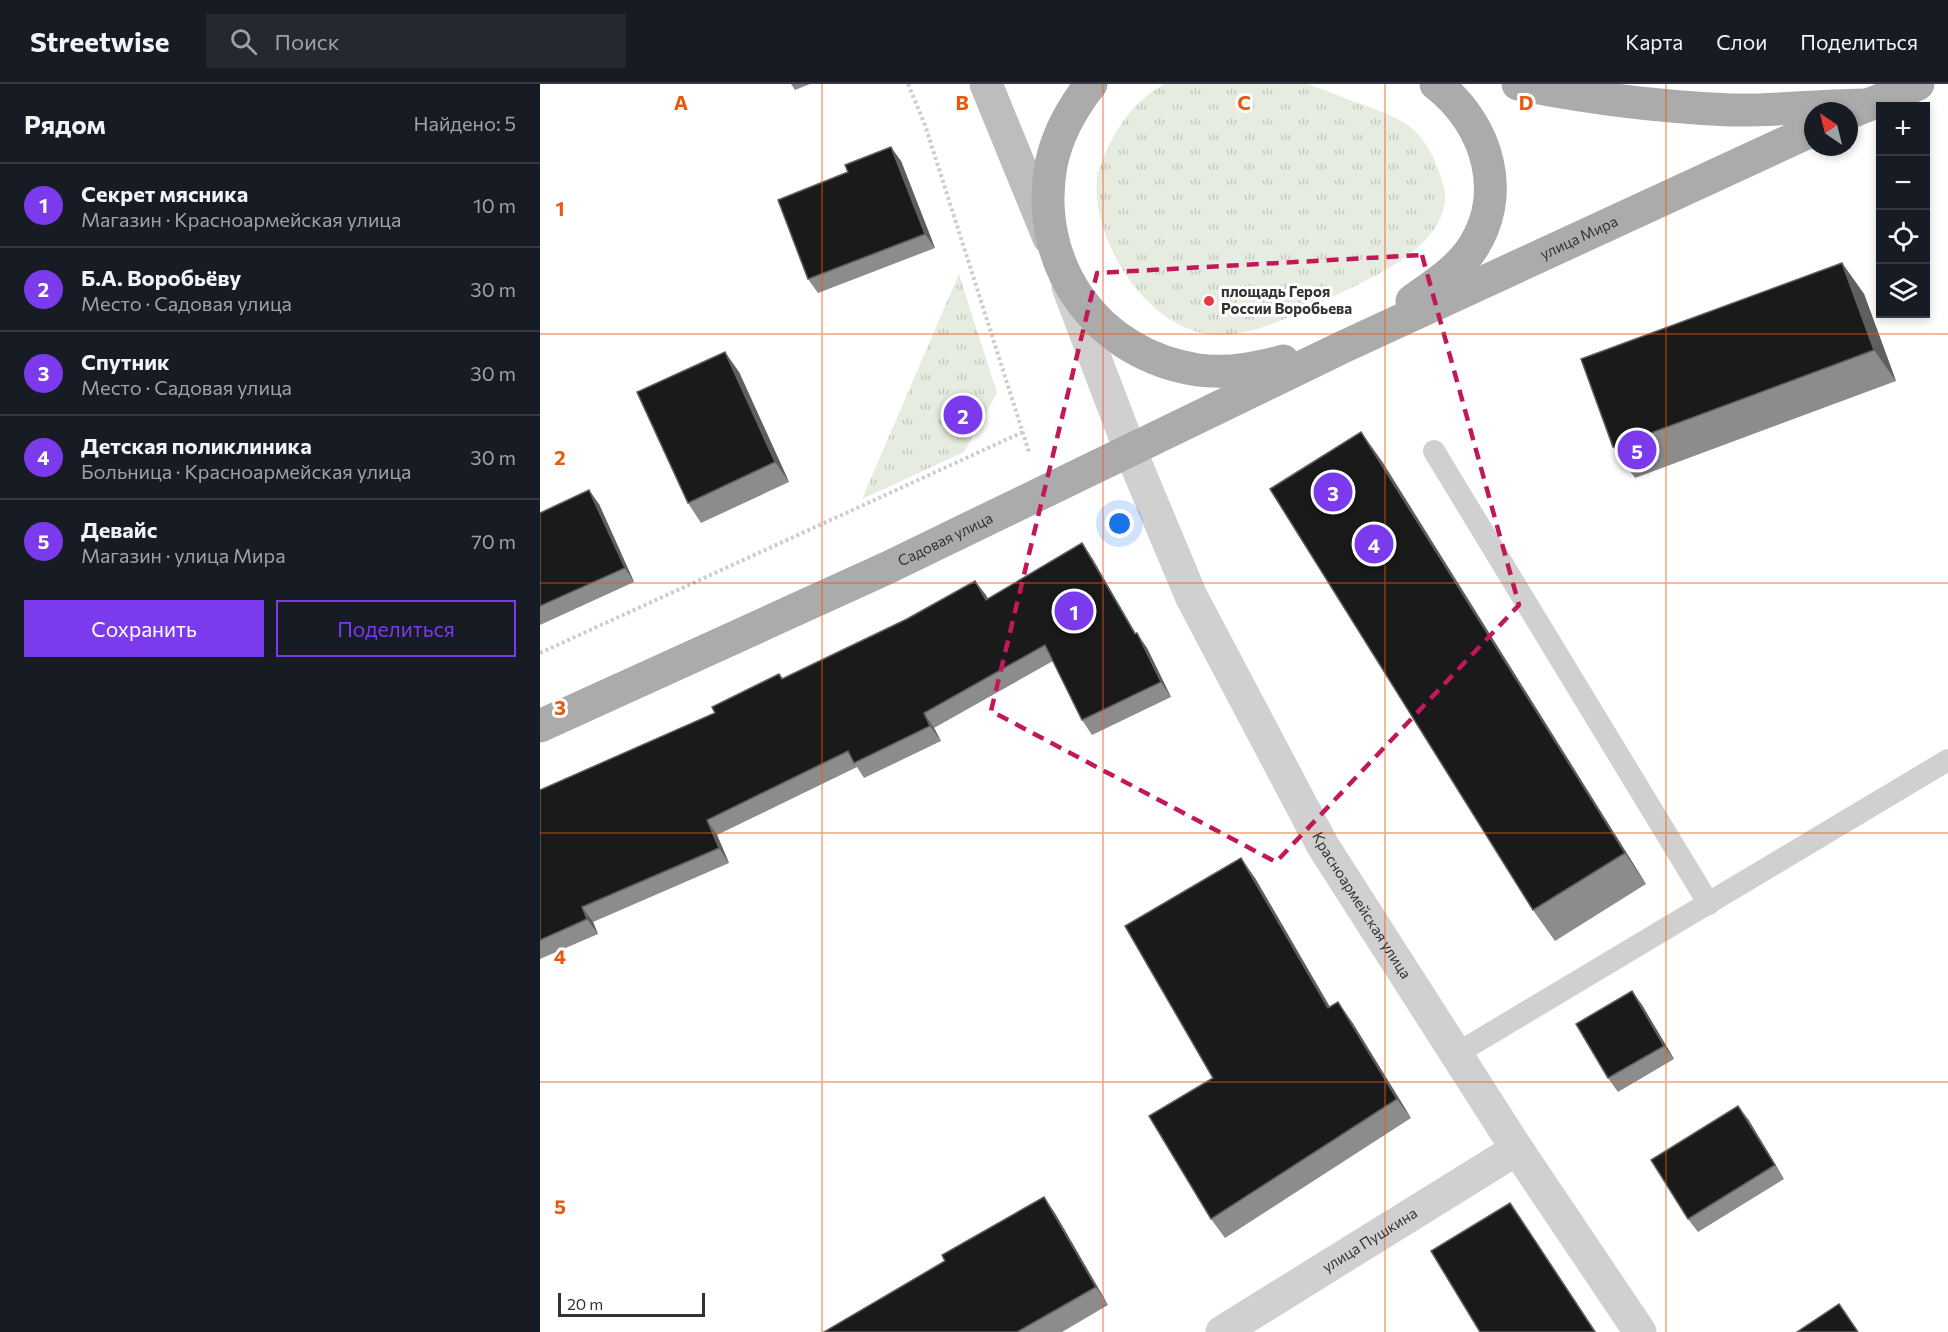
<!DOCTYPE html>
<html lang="ru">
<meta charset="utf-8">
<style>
body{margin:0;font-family:Commissioner,sans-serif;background:#242831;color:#f1f3f6}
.controls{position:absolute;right:18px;top:18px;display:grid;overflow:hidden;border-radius:0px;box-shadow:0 3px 9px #0003}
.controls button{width:54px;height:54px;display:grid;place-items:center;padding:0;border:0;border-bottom:2px solid #363941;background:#171b24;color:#f1f3f6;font:30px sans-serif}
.compass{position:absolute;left:1264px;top:18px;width:54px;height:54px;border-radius:50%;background:#171b24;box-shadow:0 3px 9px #0003;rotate:325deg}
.scale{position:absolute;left:18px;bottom:15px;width:147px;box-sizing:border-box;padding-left:6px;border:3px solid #333;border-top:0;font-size:16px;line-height:21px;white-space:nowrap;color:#333;-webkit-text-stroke:4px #fff;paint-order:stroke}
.you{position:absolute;left:580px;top:440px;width:21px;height:21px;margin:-15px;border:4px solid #fff;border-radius:50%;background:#1a73e8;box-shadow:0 0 0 9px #1a73e833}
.badge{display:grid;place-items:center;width:39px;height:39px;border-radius:50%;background:#7c3aed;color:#fff;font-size:20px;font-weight:700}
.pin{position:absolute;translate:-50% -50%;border:3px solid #fff;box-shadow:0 2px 6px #0006}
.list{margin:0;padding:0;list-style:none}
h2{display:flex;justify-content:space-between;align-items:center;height:78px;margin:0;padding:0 24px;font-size:26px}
h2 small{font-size:20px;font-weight:400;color:#9ea1a6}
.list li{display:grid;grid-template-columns:39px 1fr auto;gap:18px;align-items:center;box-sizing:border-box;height:84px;padding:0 24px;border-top:2px solid #363941}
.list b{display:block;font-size:22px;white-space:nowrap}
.list p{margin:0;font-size:20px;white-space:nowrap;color:#9ea1a6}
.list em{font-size:20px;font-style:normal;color:#9ea1a6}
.actions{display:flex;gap:12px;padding:18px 24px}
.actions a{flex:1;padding:14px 0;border:2px solid #7c3aed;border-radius:0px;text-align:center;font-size:21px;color:#7c3aed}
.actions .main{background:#7c3aed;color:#fff}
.icon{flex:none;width:33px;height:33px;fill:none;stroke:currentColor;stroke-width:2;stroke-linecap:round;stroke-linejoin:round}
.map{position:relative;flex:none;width:1408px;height:1248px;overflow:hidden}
header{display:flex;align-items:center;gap:36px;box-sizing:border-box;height:84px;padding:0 30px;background:#171b24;border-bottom:2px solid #363941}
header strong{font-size:28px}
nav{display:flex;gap:33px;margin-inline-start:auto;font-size:21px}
.search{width:420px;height:54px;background:#242831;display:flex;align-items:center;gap:15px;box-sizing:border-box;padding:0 21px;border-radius:0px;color:#9ea1a6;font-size:22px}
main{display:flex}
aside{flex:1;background:#171b24}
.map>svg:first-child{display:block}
.grass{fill:url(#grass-tufts)}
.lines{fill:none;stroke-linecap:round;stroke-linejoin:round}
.path{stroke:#cdcdcd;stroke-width:4;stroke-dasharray:3 3;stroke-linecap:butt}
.lane{stroke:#d0d0d0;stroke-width:22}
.street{stroke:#d0d0d0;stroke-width:33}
.secondary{stroke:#bdbdbd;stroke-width:33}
.primary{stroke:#ababab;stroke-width:33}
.wall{fill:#8c8c8c}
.shaded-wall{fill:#5f5f5f}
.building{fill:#1a1a1a;stroke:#5f5f5f;stroke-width:1.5}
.marked{fill:none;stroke:#c2185b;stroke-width:4.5;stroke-dasharray:12 8;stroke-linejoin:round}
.grid{fill:none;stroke:#e8590c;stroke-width:1.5;stroke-opacity:0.55}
.poi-dot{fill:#e63946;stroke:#fff;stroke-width:2}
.labels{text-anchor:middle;stroke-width:6;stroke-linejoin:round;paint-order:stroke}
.street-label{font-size:15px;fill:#333;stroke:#fff}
.poi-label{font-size:15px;font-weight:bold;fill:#333;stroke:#fff;text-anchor:start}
.grid-label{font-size:20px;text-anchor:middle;font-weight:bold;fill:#e8590c;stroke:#fff;stroke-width:6;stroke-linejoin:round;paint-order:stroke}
</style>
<header>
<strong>Streetwise</strong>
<div class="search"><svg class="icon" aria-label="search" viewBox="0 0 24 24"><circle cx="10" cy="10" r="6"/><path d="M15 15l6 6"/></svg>Поиск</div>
<nav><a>Карта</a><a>Слои</a><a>Поделиться</a></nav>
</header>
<main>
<aside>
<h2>Рядом<small>Найдено: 5</small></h2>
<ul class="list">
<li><span class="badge">1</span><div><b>Секрет мясника</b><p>Магазин · Красноармейская улица</p></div><em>10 m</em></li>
<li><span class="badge">2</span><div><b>Б.А. Воробьёву</b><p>Место · Садовая улица</p></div><em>30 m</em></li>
<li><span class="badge">3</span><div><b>Спутник</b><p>Место · Садовая улица</p></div><em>30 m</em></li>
<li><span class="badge">4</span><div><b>Детская поликлиника</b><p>Больница · Красноармейская улица</p></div><em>30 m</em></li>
<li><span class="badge">5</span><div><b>Девайс</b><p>Магазин · улица Мира</p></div><em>70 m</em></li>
</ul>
<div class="actions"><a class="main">Сохранить</a><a>Поделиться</a></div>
</aside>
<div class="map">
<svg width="1408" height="1248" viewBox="0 0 1408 1248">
<defs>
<pattern id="grass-tufts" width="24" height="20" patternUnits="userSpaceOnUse" patternTransform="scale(1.5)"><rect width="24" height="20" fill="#e6ecdf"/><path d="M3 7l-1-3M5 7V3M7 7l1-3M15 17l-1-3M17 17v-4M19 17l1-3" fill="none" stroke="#c6cbc0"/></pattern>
</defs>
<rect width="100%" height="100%" fill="#fff"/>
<!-- grass -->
<g class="grass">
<path d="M624,0C658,0 691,0 724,0C738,0 754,0 767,0C782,4 798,12 812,17C831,24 852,30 869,42C883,53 892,68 898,85C901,93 905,103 905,112C905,157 850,185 815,202C773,221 715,257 667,250C604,240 551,155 557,94C558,85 563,76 566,67C581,37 595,17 624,0Z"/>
<path d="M419,190L457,309L424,368L322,415Z"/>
</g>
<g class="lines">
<!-- path -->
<g class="path">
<path d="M368,0L385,41L489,368"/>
<path d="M0,569L483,348"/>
</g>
<!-- lane -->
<g class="lane">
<path d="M894,367L1169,820"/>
<path d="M916,970L1408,676"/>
</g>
<!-- street -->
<g class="street">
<path id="s1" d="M528,203L590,366L651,512L783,762L977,1065L1100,1248"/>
<path id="s2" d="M682,1248L977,1065"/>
</g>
<!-- secondary -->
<path class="secondary" d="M446,0L509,154"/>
<!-- primary -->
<g class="primary">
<path d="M551,0C532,24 517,51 511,81C493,181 557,271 658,286C687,290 715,285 743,277"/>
<path d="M978,0C1048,14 1120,23 1191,26C1237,27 1282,21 1328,21"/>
<path d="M1309,29L1378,0"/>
<path d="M872,217C891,203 915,188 929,169C970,112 948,40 896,0"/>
<path id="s3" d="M0,642L347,484L805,262L1273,46"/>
</g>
</g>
<!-- wall -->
<g class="wall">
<path d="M251,0H270L255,6Z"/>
<path d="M361,77L395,164L278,209L268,195Z"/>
<path d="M1302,179L1324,210L1356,297L1095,394L1073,363Z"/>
<path d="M199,288L249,398L161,439L148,419Z"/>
<path d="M821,348L843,379L1106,800L1015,857L993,826Z"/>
<path d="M59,420L94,498L0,541V429Z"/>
<path d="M552,474L596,550L607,564L631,613L552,651L542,636L513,577L394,644L401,657L324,694L317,683L177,751L189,779L53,838L58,850L0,875V706L175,629L243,595L446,511L447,515Z"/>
<path d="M715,794L790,923L812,938L871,1034L685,1154L671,1135L673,994Z"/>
<path d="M1092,907L1102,921L1134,975L1078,1008L1068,994Z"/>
<path d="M1208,1035L1244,1095L1158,1148L1148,1135Z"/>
<path d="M504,1113L516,1131L568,1221L522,1248H284L405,1177Z"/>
</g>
<!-- shaded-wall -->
<g class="shaded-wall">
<path d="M351,63L361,77L395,164L385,150Z"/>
<path d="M1302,179L1324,210L1356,297L1334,266Z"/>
<path d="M185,268L199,288L249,398L235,378Z"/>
<path d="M821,348L843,379L1106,800L1085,769Z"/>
<path d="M49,406L59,420L94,498L85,484Z"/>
<path d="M542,459L552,474L604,564L597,549L607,564L631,613L621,598L595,550Z"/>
<path d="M435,497L446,511L456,530L446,516Z"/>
<path d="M384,629L394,644L401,657L390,642Z"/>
<path d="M167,736L177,751L189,779L179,764Z"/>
<path d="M701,774L715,794L802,944L788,924Z"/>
<path d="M42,823L53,838L58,850L47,835Z"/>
<path d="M1092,907L1102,921L1134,975L1124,962Z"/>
<path d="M798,918L812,938L871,1034L857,1015Z"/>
<path d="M1198,1022L1208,1035L1244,1095L1235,1081Z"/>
<path d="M504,1113L516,1131L568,1221L556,1203Z"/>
<path d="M970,1119L982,1136L1056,1248H1055Z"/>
</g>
<!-- building -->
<g class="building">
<path d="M351,63L385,150L268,195L238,116L308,88L305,81Z"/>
<path d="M1302,179L1334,266L1073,363L1041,275Z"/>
<path d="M185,268L235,378L148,419L97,308Z"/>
<path d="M821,348L1085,769L993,826L730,405Z"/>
<path d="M49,406L85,484L0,522V429Z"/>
<path d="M542,459L595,550L597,549L621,598L542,636L505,561L384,629L390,642L314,679L308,667L167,736L179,764L42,823L47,835L0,856V706L175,629L172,623L239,590L242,595L367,535L435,497L446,516Z"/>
<path d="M701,774L788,924L798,918L857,1015L671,1135L609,1032L673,994L585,842Z"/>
<path d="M1092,907L1124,962L1068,994L1036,940Z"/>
<path d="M1198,1022L1235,1081L1148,1135L1111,1076Z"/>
<path d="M504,1113L556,1203L477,1248H284L405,1177L402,1171Z"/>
<path d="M970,1119L1055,1248H940L891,1167Z"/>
<path d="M1299,1220L1318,1248H1257Z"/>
</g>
<!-- marked area -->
<path class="marked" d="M882,171L979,521L736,778L451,627L557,189Z"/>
<!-- grid -->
<path class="grid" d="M282,0V1248M563,0V1248M845,0V1248M1126,0V1248M0,250H1408M0,499H1408M0,749H1408M0,998H1408"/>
<!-- markers -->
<circle class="poi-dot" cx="669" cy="217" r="6"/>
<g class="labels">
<!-- street labels -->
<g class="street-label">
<text dy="5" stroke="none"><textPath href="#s3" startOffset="1148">улица Мира</textPath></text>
<text dy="5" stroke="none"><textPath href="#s3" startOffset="446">Садовая улица</textPath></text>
<text dy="5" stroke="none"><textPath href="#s1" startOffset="686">Красноармейская улица</textPath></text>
<text dy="5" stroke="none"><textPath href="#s2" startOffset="174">улица Пушкина</textPath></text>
</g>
<!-- poi labels -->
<g class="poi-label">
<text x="681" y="213">площадь Героя<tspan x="681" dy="17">России Воробьева</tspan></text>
</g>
</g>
<g class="grid-label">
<text x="141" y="26">A</text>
<text x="422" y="26">B</text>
<text x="704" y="26">C</text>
<text x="986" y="26">D</text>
<text x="20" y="132">1</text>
<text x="20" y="381">2</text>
<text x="20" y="631">3</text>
<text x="20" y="880">4</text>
<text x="20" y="1130">5</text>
</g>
</svg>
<div class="controls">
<button>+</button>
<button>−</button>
<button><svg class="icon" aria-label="locate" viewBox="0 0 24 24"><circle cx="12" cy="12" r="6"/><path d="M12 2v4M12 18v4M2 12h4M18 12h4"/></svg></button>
<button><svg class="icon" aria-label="layers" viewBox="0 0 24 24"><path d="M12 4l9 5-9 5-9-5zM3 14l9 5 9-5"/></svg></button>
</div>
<svg class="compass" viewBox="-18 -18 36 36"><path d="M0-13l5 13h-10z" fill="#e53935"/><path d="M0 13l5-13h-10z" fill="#9ea1a6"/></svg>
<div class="scale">20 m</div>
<div class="you"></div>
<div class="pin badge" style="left:534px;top:527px">1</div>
<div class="pin badge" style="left:423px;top:331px">2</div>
<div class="pin badge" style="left:793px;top:408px">3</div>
<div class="pin badge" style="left:834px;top:460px">4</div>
<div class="pin badge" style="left:1097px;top:366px">5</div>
</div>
</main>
